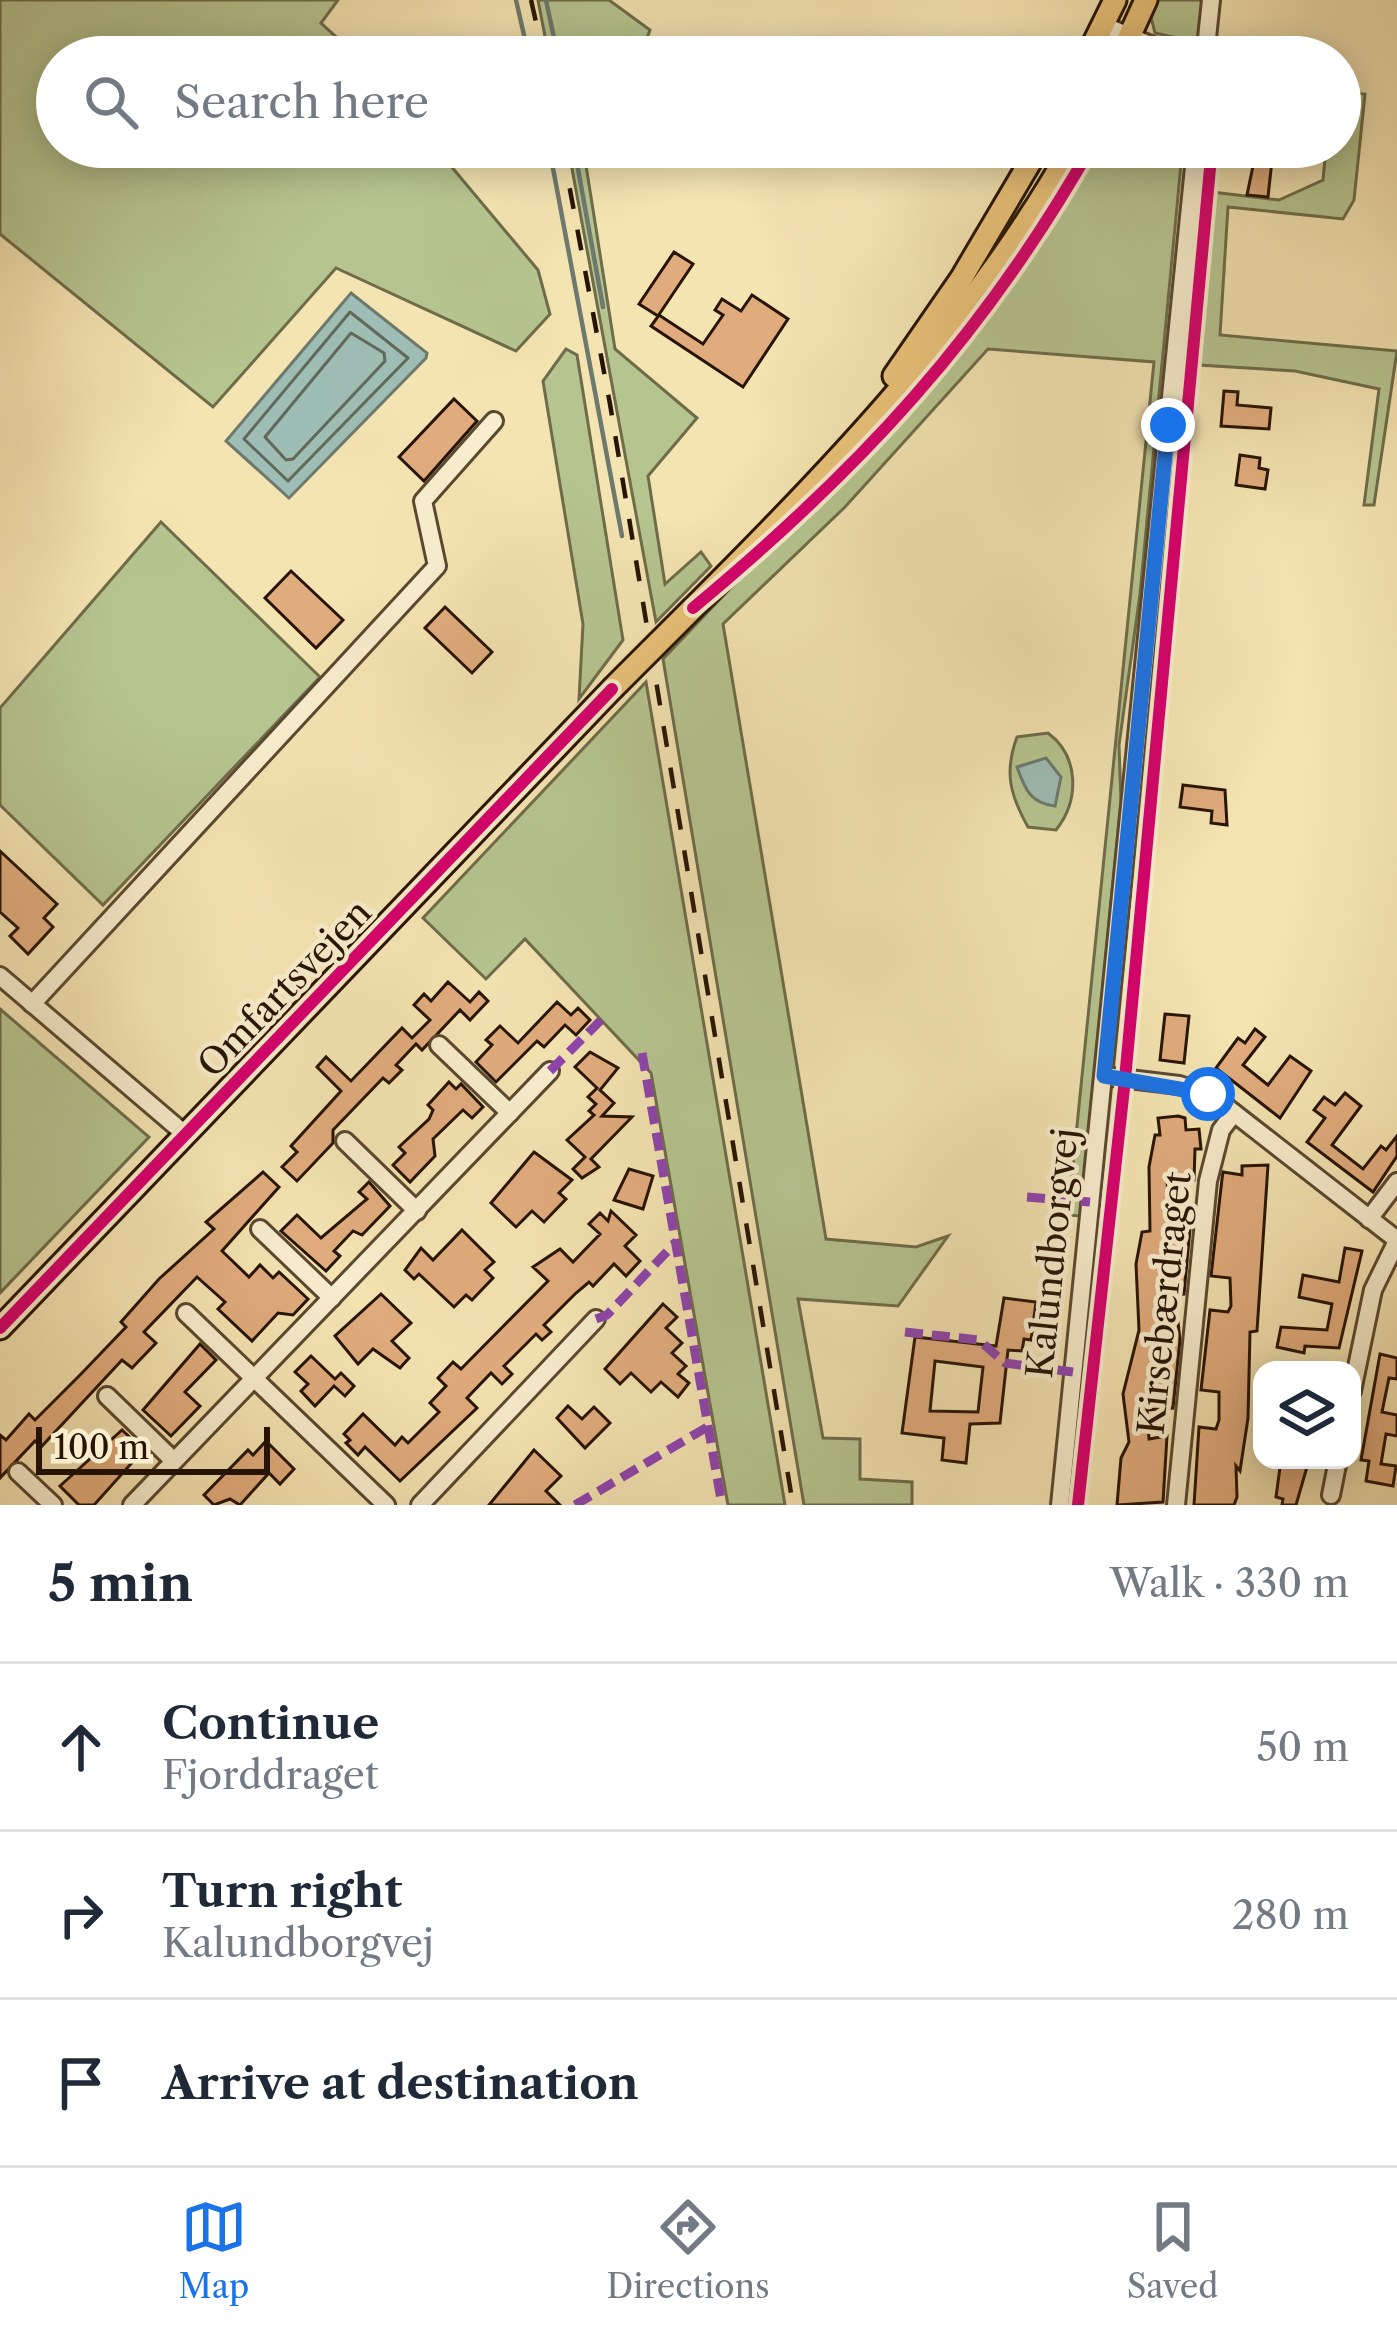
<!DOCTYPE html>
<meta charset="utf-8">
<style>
body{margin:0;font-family:"Libre Caslon Text",serif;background:#f2f2f3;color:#1f2937}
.controls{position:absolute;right:36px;bottom:36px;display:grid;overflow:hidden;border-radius:24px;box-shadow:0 6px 30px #0003}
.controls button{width:108px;height:108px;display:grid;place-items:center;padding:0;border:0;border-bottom:3px solid #e0e1e3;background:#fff;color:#1f2937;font:60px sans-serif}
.scale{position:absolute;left:36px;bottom:30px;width:234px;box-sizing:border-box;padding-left:12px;border:6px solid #271404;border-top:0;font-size:33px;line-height:42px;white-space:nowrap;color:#271404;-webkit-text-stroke:9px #f8edcd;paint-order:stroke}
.stop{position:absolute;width:36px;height:36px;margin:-27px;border:9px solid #1a73e8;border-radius:50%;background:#fff}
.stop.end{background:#1a73e8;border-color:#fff;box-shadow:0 3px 12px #0008}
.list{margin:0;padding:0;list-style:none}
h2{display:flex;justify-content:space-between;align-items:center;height:156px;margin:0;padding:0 48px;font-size:51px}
h2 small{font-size:39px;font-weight:400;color:#747a83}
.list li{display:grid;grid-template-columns:78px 1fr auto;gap:36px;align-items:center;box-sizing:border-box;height:168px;padding:0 48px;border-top:3px solid #e0e1e3}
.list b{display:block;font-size:45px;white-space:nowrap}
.list p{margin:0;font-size:39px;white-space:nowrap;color:#747a83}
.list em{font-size:39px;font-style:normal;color:#747a83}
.icon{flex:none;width:66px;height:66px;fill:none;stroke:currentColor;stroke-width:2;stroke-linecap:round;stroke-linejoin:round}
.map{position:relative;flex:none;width:1397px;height:1505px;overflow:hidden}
.search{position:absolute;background:#fff;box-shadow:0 6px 30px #0003;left:36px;right:36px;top:36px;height:132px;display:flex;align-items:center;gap:30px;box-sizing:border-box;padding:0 42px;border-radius:66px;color:#747a83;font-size:45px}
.sheet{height:660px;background:#fff}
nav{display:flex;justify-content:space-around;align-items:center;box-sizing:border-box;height:168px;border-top:3px solid #e0e1e3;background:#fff;font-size:33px;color:#747a83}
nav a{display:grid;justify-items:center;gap:6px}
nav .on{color:#1a73e8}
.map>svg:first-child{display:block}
.green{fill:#b6c590;stroke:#6e6c4a;stroke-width:3}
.water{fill:#9ebdb4;stroke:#6e796e;stroke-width:3}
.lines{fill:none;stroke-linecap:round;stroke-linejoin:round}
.shore{stroke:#62685c;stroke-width:3}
.stream{stroke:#6e796e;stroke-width:4.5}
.building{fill:#e1ac7d;stroke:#271404;stroke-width:3;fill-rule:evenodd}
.minor-casing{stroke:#5a4830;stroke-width:22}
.major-casing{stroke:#271404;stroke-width:27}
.minor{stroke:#f8edcd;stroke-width:16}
.major{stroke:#eac279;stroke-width:21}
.rail{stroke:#271404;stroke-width:4.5;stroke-dasharray:21 21;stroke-linecap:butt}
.major-bridge-casing{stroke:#271404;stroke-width:27;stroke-linecap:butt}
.major-bridge{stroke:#eac279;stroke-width:21}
.quiet{stroke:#8e44ad;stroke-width:9;stroke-dasharray:18 9;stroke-linecap:butt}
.cycleway-casing{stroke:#f8edcd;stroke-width:20}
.cycleway{stroke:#d6006c;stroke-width:12}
.route{stroke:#1a73e8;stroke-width:15}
.labels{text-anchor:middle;stroke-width:9;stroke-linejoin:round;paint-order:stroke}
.street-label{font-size:36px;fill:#271404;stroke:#f8edcd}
</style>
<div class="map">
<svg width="1397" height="1505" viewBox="0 0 1397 1505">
<rect width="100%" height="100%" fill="#f4e4b2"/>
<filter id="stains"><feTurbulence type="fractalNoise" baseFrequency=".00167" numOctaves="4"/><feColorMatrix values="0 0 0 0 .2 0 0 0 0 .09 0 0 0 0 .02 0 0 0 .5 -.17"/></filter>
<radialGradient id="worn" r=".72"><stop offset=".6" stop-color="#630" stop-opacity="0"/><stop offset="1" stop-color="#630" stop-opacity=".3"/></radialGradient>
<!-- green -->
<g class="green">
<path d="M0,0H338L321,23L358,57H57V147H435L538,270L550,314L516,351L336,268L213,407L0,234Z"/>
<path d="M538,0H609L650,30L640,57H549Z"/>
<path d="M1158,0H1207L1204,28L1194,42L1155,33L1151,17Z"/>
<path d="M1340,92L1365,94L1354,200L1343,219L1228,207L1220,335L1397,351L1374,505H1364L1379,389L1295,371L1199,365L1212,192L1279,200L1323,180L1326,147H1340Z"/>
<path d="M568,147H608L604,158L585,159L615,349L697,418L648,476L665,584L701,552L711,566L656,622Z"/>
<path d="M1083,147H1182V154L1140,594L1119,745L1121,802L1080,1216L1068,1215L1154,362L988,349L845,507L723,624L826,1239L916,1247L948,1236L898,1306L798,1299L823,1438L860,1439V1479L912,1482V1505H804L663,659L907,403L981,306Z"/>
<path d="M566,349L577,355L623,640L579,699L583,624L543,381Z"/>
<path d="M161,522L320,677L103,905L0,805V708Z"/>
<path d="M646,682L785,1505H728L651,1073L525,939L486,979L423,918Z"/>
<path d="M1048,733C1079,756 1080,800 1056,830L1028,827C1010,795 1004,772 1017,737Z"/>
<path d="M0,1009L149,1137L0,1293Z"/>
</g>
<!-- water -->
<g class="water">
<path d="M351,293L427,353L426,358L289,498L226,441Z"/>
<path d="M1046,758L1061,777L1055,806C1030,803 1025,789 1017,767Z"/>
</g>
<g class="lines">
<!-- shore -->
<g class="shore">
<path d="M350,312L408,358L288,481L244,439Z"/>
<path d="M351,333L384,353L385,361L293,459L286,460L265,437Z"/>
</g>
<!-- stream -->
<g class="stream">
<path d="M516,0L529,57"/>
<path d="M546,0L558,57"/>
<path d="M549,147L622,536"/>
<path d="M574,147L603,307"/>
</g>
</g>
<!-- building -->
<g class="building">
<path d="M1257,147H1281L1279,161L1272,160L1268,197L1247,195Z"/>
<path d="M674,252L693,264L658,316L639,304Z"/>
<path d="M752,295L788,319L743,387L651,326L659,315L703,344L723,315L715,310L722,299L741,311Z"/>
<path d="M1224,391L1238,392L1237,405L1271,408L1269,429L1221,426Z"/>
<path d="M454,399L477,421L424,481L399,457Z"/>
<path d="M1240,455L1260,458L1259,468L1268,470L1265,489L1236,485Z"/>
<path d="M291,571L343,620L316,648L265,598Z"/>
<path d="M445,607L492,652L472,673L425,628Z"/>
<path d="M1183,785L1225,790L1227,825L1211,823L1212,811L1180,807Z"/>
<path d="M0,851L57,904L44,918L53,927L28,954L10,936L18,928L0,912Z"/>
<path d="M448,982L470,1002L479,992L488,1001L470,1020L460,1010L422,1050L416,1044L396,1065L402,1070L389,1083L383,1078L333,1130V1143L297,1181L282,1167L297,1152L291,1146L341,1091L317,1067L326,1057L351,1081L402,1028L412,1038L430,1020L414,1005L424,994L431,1001Z"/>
<path d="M557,1002L571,1015L578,1008L590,1020L576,1035L565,1025L544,1047L537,1041L496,1082L476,1062L492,1045L486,1040L500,1026L518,1043Z"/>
<path d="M1165,1014L1189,1016L1184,1063L1160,1060Z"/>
<path d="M1255,1029L1265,1037L1243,1065L1268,1085L1290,1056L1311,1071L1280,1118L1216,1068L1238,1038L1245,1043Z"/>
<path d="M590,1052L618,1068L600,1090L614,1103L602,1116L632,1117L591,1159L599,1167L582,1178L573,1169L585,1157L567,1140L594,1115L589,1111L596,1104L588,1097L597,1088L575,1067Z"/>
<path d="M449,1082L456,1089L461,1084L483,1107L472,1118L463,1110L433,1139L435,1156L410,1182L393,1165L405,1153L399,1147L429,1119L433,1110L428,1105Z"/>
<path d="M1345,1093L1361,1106L1332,1145L1363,1169L1381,1146L1386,1150L1397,1136V1156L1373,1192L1307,1142L1325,1118L1314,1110L1324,1097L1335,1105Z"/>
<path d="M1178,1116L1185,1118L1186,1130L1199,1129L1201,1149H1195L1194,1180L1167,1181L1169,1210L1188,1209L1190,1229L1184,1294L1157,1296L1159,1324L1178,1322L1180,1340L1173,1408L1147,1410L1149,1439L1167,1436L1163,1502L1117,1505L1121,1458L1129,1442L1123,1394L1139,1330L1136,1264L1142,1232L1150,1231L1149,1167L1155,1135H1160L1158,1118Z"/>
<path d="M534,1152L572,1180L559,1193L566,1199L544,1222L532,1211L516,1227L491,1203Z"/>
<path d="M1268,1165L1257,1331L1250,1332L1248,1418L1240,1471L1236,1466L1237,1497L1234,1505H1194L1199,1427L1216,1429L1219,1420V1392L1201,1390L1210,1310L1228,1312L1231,1306L1230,1278L1211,1276L1222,1179L1223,1172L1242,1175V1166Z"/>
<path d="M629,1169L653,1176L643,1209L614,1200Z"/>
<path d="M263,1172L279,1187L222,1251L249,1277L260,1265L273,1278L279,1272L308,1299L293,1315L278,1313L252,1341L218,1309L225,1302L197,1277L144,1332L156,1343L132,1368L122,1360L41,1447L35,1441L0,1478V1435L6,1440L29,1414L35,1420L81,1374L126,1327L121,1322L159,1279L214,1229L206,1222Z"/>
<path d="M369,1182L390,1206L362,1235L353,1231L334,1251L340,1256L326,1271L281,1231L297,1215L321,1238L367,1199L359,1192Z"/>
<path d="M611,1211L636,1235L625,1246L640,1261L626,1276L614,1264L593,1286L589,1282L576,1293L544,1325L551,1332L542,1340L536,1334L504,1366L512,1374L502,1384L491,1373L467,1398L477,1408L400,1481L365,1447L358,1455L346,1443L350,1440L344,1434L363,1414L395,1445L402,1437L408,1443L439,1412L430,1403L446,1386L438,1378L453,1362L461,1369L548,1281L533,1267L560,1249L573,1262L600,1234L589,1224L600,1213L608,1221Z"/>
<path d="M462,1230L494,1262L485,1270L493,1278L472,1300L466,1295L454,1307L419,1274L414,1279L405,1270L421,1248L433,1260Z"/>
<path d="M1345,1248L1362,1251L1339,1348L1305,1346L1304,1353L1277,1347L1281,1327L1327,1330L1332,1304L1299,1297L1303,1275L1339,1282Z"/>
<path d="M381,1294L411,1323L392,1341L409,1358L400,1368L373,1349L358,1364L335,1336Z"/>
<path d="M1004,1298L1036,1302L1031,1340L1024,1339L1022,1351L1008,1350L1000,1423L970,1424L966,1463L942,1460L944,1438L902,1433L915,1337L996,1346ZM935,1361L983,1367L978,1412L930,1411Z"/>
<path d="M663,1304L677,1317L666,1328L682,1343L672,1353L686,1366L678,1374L689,1383L678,1397L661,1382L651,1392L631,1373L620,1384L605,1369Z"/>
<path d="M200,1344L216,1360L185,1392L200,1406L171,1436L143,1410Z"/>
<path d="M1380,1354L1397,1358V1379L1389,1378L1382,1412L1397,1415V1436L1386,1434L1381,1464L1396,1466L1393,1486L1366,1481L1369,1461L1361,1460Z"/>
<path d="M311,1356L335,1379L341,1373L354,1386L345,1396L334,1386L315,1406L301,1391L308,1384L295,1372Z"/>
<path d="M568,1406L582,1419L594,1407L610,1423L585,1448L557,1418Z"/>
<path d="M122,1430L136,1443L130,1449L138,1456L94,1505H79L60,1486Z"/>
<path d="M266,1441L294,1469L280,1484L269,1473L240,1505L230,1499L214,1505L204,1495L248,1450L253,1455Z"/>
<path d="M534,1450L561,1476L546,1491L560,1505H489Z"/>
<path d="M1281,1460H1309L1296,1505H1282L1283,1499L1276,1497Z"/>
</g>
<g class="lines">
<defs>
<g id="minor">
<path d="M1103,25L1179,57"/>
<path d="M1205,57L1211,0"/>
<path d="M0,976L186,1135"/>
<path d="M32,1004L437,566L423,501L494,421"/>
<path d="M439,1045L510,1113"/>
<path d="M1104,1076L1179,1085L1211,1095L1397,1240"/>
<path d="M345,1141L417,1211"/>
<path d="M1369,1219L1397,1182"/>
<path d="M260,1229L332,1298"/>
<path d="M186,1313L386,1505"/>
<path d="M1352,1391L1373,1290L1397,1241"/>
<path d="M107,1396L174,1461"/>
<path d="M18,1472L53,1505"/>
<path d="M1331,1495L1338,1460"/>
<path d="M132,1505L550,1071"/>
<path d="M420,1505L596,1319"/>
<path d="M1060,1505L1196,147"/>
<path d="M1176,1505L1208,1181L1221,1130L1234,1113"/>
</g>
<g id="major">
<path d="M1087,57L1115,0"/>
<path d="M1120,57L1146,0"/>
<path d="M894,376L961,279L1039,147"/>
<path d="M693,608C834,468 974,321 1072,147"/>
<path d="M0,1328L612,689"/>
</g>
</defs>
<!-- minor casing -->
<use href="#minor" class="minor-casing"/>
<!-- major casing -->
<use href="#major" class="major-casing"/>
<!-- minor -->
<use href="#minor" class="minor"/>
<!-- major -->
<use href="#major" class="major"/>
<!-- rail -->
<g class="rail">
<path d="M531,0L544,57"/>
<path d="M562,147L610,404L793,1505"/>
</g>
<defs>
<path id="major-bridge" d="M612,689L693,608"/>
</defs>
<!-- major-bridge casing -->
<use href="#major-bridge" class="major-bridge-casing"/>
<!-- major-bridge -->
<use href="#major-bridge" class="major-bridge"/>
<!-- quiet -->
<g class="quiet">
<path d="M642,1053L722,1505"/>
<path d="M550,1071L601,1020"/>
<path d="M1027,1197L1090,1202"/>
<path d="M596,1319L607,1315L677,1241"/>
<path d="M905,1332L979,1340L1005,1363L1073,1372"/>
<path d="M575,1505L709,1426"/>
</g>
<defs>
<g id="cycleway">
<path d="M693,608C860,469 983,337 1091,147"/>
<path d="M0,1328L612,689"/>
<path d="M1078,1505L1125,1079L1212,147"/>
</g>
</defs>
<!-- cycleway casing -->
<use href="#cycleway" class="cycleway-casing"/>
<!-- cycleway -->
<use href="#cycleway" class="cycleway"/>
</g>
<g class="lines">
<!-- route -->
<path class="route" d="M1168,425L1104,1076L1208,1094"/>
</g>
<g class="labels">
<!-- street labels -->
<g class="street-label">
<text transform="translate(284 988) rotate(-46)" y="13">Omfartsvejen</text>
<text transform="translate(1052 1253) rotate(-84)" y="13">Kalundborgvej</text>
<text transform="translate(1164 1303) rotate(-84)" y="13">Kirsebærdraget</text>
</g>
</g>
<rect width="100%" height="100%" filter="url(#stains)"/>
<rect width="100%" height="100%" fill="url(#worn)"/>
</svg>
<div class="controls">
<button><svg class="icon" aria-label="layers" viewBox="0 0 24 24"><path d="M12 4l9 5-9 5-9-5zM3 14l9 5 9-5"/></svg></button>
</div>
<div class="scale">100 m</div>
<div class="stop" style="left:1208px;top:1094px"></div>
<div class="stop end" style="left:1168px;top:425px"></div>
<div class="search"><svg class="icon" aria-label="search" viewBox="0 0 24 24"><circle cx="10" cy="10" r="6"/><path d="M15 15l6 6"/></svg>Search here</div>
</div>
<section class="sheet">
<h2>5 min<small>Walk · 330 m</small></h2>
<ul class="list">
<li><svg class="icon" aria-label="ahead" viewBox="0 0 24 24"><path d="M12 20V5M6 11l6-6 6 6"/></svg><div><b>Continue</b><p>Fjorddraget</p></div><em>50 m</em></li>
<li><svg class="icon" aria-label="right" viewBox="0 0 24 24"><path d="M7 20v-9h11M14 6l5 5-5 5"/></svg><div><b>Turn right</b><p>Kalundborgvej</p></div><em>280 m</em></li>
<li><svg class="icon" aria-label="arrive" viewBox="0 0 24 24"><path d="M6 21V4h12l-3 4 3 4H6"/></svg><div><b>Arrive at destination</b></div></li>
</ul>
</section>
<nav>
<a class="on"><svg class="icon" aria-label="map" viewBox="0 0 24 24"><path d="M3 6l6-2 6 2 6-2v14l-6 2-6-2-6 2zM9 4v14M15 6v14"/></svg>Map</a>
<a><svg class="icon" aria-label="directions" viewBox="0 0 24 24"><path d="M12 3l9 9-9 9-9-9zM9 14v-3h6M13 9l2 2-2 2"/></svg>Directions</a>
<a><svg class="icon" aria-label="saved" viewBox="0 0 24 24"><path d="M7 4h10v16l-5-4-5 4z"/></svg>Saved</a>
</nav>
